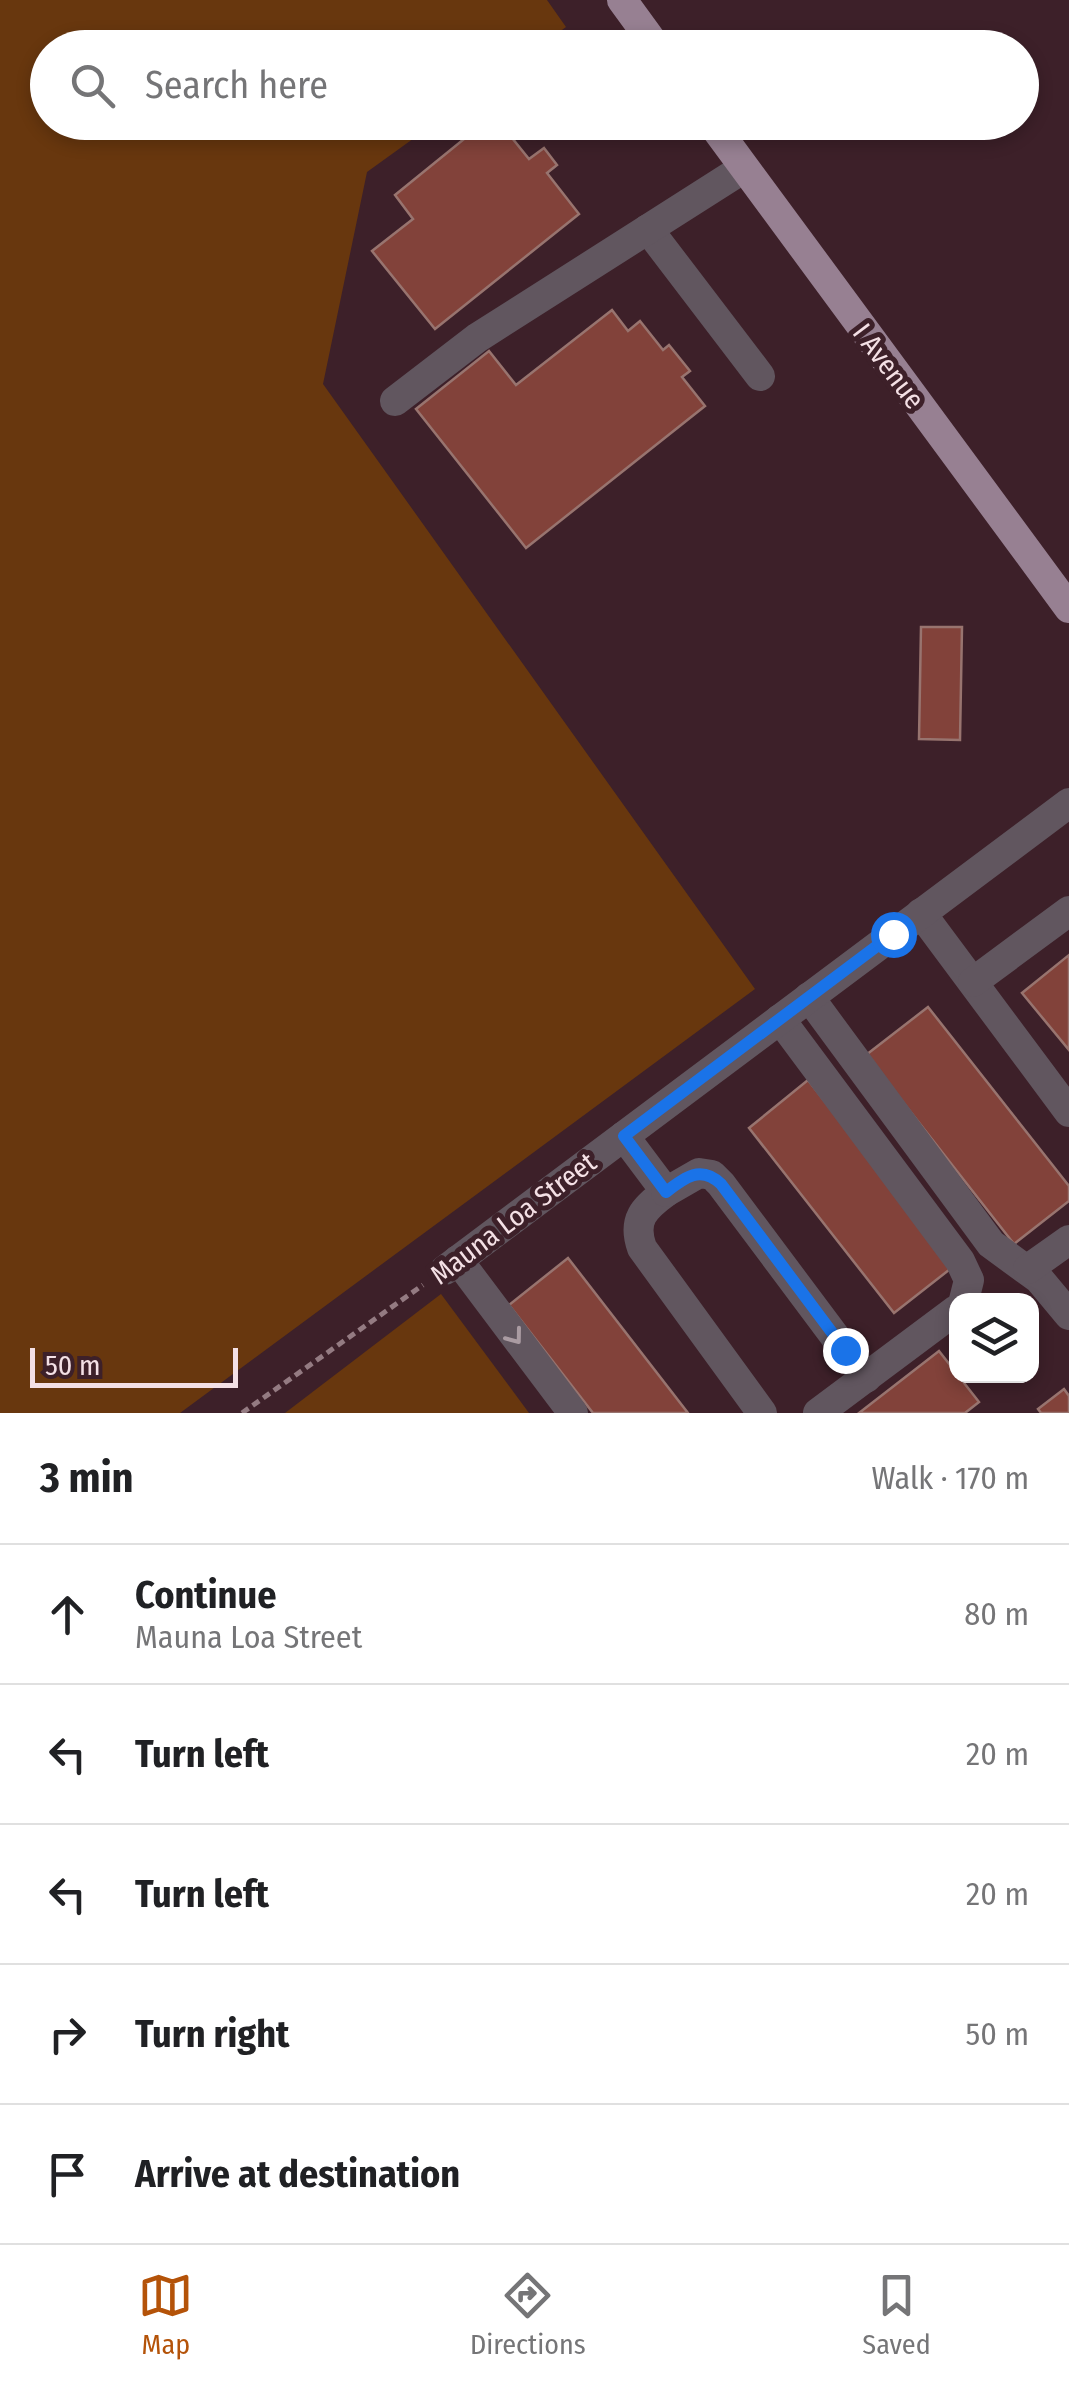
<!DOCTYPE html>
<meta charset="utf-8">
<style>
body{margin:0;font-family:"Fira Sans Condensed",sans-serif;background:#f6f6f6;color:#202124}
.controls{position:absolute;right:30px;bottom:30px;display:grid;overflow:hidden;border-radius:20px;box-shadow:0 5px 15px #0003}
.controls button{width:90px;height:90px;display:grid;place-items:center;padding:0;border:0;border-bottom:2px solid #e0e0e0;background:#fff;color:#202124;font:50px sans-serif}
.scale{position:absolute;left:30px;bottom:25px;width:208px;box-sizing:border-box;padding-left:10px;border:5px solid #f4e0e5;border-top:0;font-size:28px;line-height:35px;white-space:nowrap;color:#f4e0e5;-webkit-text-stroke:8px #3d2029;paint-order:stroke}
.stop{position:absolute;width:30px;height:30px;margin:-22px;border:8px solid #1a73e8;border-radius:50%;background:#fff}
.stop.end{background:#1a73e8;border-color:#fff;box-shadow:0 2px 10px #0008}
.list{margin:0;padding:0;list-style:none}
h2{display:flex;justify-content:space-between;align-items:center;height:130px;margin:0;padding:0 40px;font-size:42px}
h2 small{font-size:32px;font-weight:400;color:#757577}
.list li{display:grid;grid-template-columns:65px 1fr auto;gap:30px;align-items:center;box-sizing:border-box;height:140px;padding:0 40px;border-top:2px solid #e0e0e0}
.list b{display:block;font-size:38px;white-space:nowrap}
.list p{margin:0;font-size:32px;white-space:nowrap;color:#757577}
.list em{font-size:32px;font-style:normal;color:#757577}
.icon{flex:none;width:55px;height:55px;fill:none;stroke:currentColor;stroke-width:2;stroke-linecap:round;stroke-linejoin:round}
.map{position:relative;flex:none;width:1069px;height:1413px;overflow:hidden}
.search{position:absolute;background:#fff;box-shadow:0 5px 15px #0003;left:30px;right:30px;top:30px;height:110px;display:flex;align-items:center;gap:25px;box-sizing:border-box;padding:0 35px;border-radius:55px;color:#757577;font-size:38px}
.sheet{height:830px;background:#fff}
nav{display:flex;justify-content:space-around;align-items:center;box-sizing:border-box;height:140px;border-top:2px solid #e0e0e0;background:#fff;font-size:28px;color:#757577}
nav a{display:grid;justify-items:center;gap:5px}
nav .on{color:#b45309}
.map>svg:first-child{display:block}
.green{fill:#68370e}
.building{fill:#82423a;stroke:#98746f;stroke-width:2.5}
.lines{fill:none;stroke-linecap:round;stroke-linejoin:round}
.path{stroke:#947b82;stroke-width:5;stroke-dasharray:8 5;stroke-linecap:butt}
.minor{stroke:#61565f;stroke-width:30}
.major{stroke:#978092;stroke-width:30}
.oneway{stroke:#aa9ba2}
.route{stroke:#1a73e8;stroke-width:12}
.labels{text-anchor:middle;stroke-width:10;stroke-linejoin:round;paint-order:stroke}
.street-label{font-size:28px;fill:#f4e0e5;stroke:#3d2029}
</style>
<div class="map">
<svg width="1069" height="1413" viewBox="0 0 1069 1413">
<rect width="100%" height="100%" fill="#3d2029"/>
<!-- green -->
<g class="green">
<path d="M0,0H547L566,27L538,47L48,48V122L435,123L367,172L323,384L755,989L180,1413H0Z"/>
<path d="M441,1294L529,1413H285Z"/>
</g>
<!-- building -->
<g class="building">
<path d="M485,122H499L529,159L544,148L557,165L547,173L579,214L435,329L372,251L413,219L395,195Z"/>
<path d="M612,310L628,331L640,321L663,350L669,345L690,371L682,377L705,406L526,548L416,409L489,351L516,385Z"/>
<path d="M921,627H962L960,740L919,739Z"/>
<path d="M1069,955V1050L1022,993Z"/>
<path d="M928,1007L1069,1186V1201L1014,1244L866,1055Z"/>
<path d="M808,1080L954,1266L894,1313L749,1128Z"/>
<path d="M568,1258L688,1413H593L509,1305Z"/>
<path d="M939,1351L979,1402L965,1413H859Z"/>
<path d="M1064,1389L1069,1396V1413H1041L1038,1409Z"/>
</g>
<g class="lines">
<!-- path -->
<path class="path" d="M242,1413L423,1285"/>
<!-- minor -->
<g class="minor">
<path d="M648,229L760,376"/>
<path d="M395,401L477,338L744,168"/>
<path d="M921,913L1069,1112"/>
<path d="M973,982L1069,911"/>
<path d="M809,997L991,1244L1039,1279L1069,1315"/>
<path d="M780,1019L960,1261L969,1280L964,1300"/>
<path d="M624,1136L666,1192C644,1208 632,1220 642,1248L762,1413"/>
<path d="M666,1192L699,1173L712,1175L721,1184L866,1378"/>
<path d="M458,1260L573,1413"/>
<path d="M1028,1269L1069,1240"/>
<path d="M445,1270L1069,803"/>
<path d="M818,1413L956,1310"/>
</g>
<!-- major -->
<g class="major">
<path d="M622,0L657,48"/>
<path d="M711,122L1069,608"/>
</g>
</g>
<!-- one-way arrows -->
<defs><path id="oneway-chevron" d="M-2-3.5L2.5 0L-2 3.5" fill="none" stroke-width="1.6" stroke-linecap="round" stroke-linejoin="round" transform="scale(2.5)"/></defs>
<use class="oneway" href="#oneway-chevron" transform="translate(515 1337) rotate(53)"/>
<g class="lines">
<!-- route -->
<path class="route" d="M845,1350L721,1184C701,1165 685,1177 666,1192L624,1136L893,934"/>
</g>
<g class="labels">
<!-- street labels -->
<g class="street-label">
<text transform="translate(889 366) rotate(53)" y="10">I Avenue</text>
<text transform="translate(513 1218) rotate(-37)" y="10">Mauna Loa Street</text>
</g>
</g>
</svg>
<div class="controls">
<button><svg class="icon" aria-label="layers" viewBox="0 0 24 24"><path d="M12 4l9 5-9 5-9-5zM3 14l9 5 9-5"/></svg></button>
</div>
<div class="scale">50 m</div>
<div class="stop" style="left:893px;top:934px"></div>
<div class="stop end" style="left:845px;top:1350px"></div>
<div class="search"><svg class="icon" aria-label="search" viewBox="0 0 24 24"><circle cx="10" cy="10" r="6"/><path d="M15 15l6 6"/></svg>Search here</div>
</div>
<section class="sheet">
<h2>3 min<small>Walk · 170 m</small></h2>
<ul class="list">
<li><svg class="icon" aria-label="ahead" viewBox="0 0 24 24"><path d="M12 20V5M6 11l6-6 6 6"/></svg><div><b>Continue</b><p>Mauna Loa Street</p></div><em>80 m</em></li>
<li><svg class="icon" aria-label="left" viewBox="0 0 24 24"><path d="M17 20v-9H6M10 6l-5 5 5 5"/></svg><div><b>Turn left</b></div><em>20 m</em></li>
<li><svg class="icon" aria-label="left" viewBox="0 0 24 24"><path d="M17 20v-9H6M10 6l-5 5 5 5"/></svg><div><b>Turn left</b></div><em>20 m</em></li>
<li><svg class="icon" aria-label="right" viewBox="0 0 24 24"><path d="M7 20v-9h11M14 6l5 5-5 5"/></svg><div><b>Turn right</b></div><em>50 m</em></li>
<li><svg class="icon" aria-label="arrive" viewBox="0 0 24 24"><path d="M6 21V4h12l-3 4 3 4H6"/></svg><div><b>Arrive at destination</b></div></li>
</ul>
</section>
<nav>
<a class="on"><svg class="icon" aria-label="map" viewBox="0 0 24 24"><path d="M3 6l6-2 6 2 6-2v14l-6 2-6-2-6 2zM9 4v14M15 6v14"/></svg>Map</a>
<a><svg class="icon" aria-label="directions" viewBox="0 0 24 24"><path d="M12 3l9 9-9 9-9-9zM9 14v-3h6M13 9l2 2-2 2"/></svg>Directions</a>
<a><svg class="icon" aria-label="saved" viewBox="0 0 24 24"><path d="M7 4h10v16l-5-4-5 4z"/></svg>Saved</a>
</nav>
